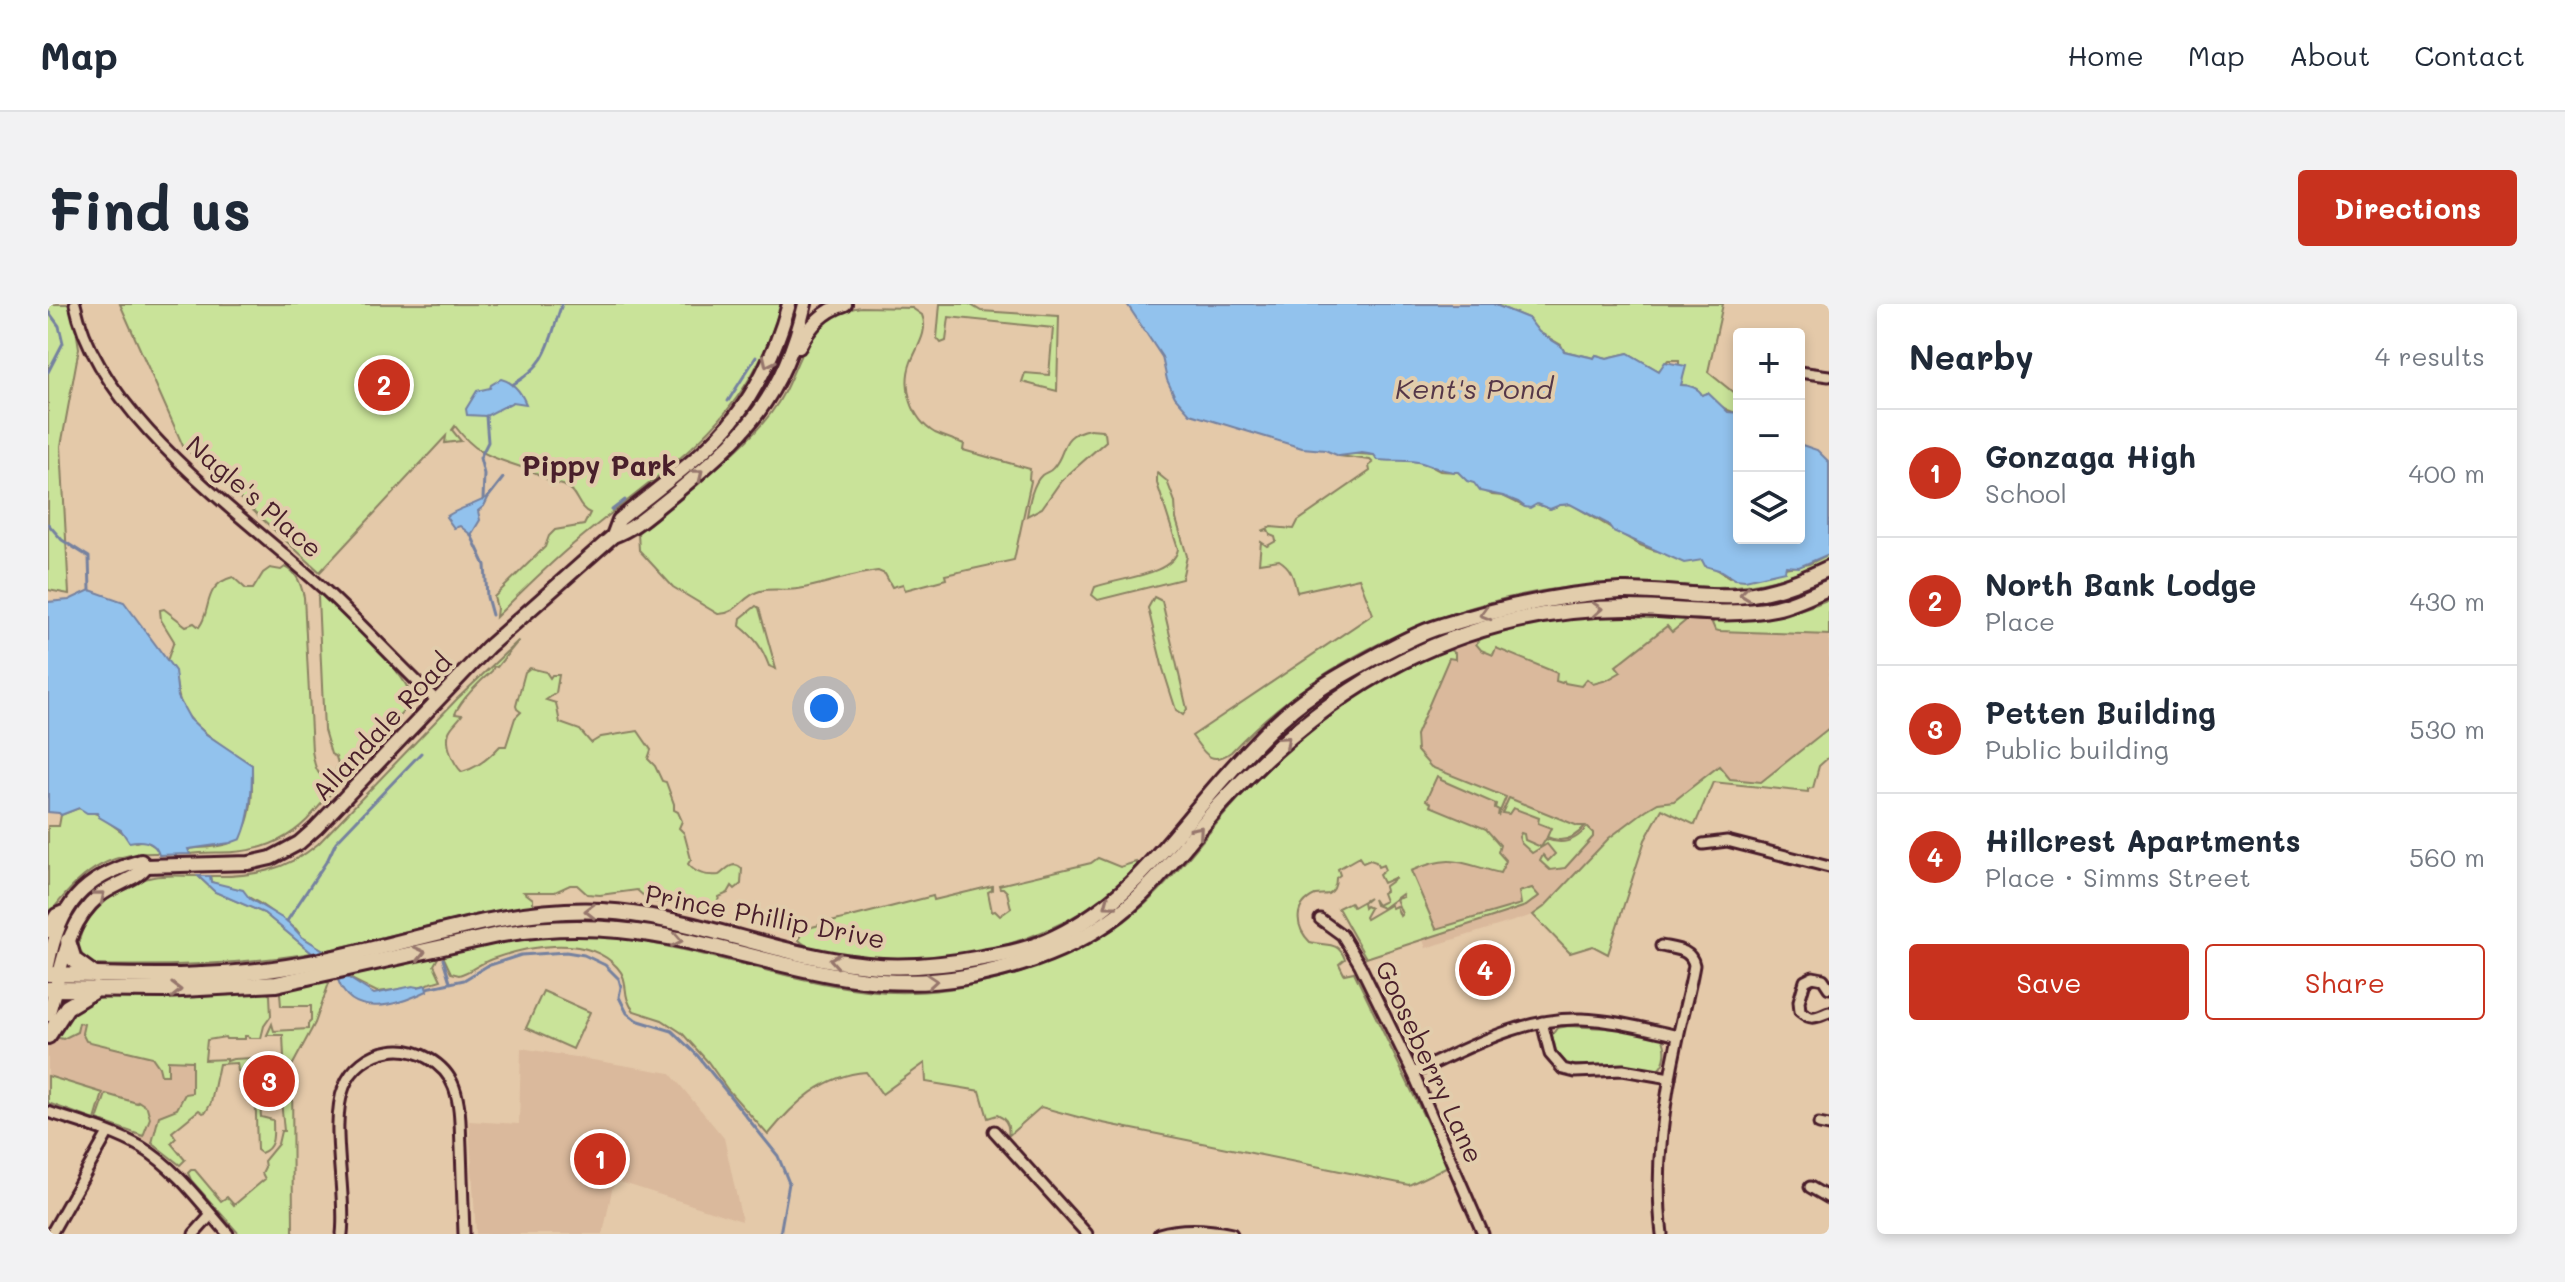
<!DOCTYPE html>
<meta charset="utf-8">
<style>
body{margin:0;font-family:Mali,sans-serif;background:#f2f2f3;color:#1f2937}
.controls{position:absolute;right:24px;top:24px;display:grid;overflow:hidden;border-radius:8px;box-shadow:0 4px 12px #0003}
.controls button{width:72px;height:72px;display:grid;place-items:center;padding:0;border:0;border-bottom:2px solid #e0e1e3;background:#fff;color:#1f2937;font:40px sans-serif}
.you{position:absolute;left:776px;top:404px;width:28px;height:28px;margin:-20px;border:6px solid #fff;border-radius:50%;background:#1a73e8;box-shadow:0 0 0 12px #1a73e833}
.badge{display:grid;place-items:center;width:52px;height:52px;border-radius:50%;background:#c8321e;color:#fff;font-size:26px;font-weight:700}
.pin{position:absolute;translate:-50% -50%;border:4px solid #fff;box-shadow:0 2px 8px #0006}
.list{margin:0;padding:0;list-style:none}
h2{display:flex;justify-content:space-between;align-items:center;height:104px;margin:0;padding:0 32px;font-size:34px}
h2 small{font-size:26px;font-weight:400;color:#747a83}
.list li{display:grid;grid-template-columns:52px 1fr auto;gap:24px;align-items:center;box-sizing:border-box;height:128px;padding:0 32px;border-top:2px solid #e0e1e3}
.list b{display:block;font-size:30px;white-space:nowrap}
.list p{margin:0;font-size:26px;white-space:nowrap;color:#747a83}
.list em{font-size:26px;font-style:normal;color:#747a83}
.actions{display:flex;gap:16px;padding:24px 32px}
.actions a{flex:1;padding:18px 0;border:2px solid #c8321e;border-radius:8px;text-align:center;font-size:28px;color:#c8321e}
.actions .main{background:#c8321e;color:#fff}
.icon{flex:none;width:44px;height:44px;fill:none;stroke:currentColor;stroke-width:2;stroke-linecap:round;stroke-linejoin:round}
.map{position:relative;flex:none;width:1781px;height:930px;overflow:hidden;border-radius:8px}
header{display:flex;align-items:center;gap:48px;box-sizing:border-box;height:112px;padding:0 40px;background:#fff;border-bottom:2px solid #e0e1e3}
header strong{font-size:38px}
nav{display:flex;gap:44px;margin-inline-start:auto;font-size:28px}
.intro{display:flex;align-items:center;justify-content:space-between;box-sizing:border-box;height:192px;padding:0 48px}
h1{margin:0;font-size:56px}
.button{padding:20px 36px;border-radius:8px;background:#c8321e;color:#fff;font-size:28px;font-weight:700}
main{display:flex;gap:48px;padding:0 48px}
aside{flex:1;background:#fff;border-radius:8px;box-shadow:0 4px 12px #0003}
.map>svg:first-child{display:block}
.built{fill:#dab99c}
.green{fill:#c9e399;stroke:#8a8162;stroke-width:2}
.water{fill:#92c2ed;stroke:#75819f;stroke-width:2}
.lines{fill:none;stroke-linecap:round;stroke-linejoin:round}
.stream{stroke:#75819f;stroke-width:3}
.minor-casing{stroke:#4a1f2b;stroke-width:15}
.secondary-casing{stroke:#4a1f2b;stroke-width:18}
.primary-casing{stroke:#4a1f2b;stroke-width:20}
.minor{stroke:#e2cdac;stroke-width:9}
.secondary{stroke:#e2cdac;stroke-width:12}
.primary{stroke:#e2cdac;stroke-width:14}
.oneway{stroke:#96766c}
.labels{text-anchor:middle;stroke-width:8;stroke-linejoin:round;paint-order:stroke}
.street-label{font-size:26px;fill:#4a1f2b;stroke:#e2cdac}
.water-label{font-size:28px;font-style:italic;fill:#553748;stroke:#e2cdac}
.neighbourhood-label{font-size:28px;font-weight:bold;fill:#4a1f2b;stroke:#e2cdac}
</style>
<header>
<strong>Map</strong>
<nav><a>Home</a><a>Map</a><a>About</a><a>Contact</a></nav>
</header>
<div class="intro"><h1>Find us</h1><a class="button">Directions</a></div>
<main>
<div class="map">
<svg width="1781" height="930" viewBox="0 0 1781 930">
<rect width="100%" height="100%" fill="#e4c9a9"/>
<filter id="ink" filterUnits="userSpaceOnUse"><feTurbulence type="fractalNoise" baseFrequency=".0125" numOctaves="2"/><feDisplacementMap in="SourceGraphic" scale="16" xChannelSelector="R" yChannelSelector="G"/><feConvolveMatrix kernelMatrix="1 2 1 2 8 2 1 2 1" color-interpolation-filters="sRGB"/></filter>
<g filter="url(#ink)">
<!-- built -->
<g class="built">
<path d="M1781,295V444L1764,460L1760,488L1665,478L1647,521L1614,505L1597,536L1526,590L1485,611L1378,644L1350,571L1212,470L1268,420L1320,385L1359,363L1390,348H1401L1429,337L1432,333L1634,312L1666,317L1710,314L1743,309Z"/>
<path d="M72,693H153L156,788L106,841L87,830L0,799V741L16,716Z"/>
<path d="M473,744L622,769L676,834L694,917L566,876L555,930H428L421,817L471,820Z"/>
</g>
<!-- green -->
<g class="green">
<path d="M0,0H24L31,44L13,142L21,290L0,286Z"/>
<path d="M72,0H733C702,119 616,164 529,237C500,261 474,287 448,313L449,304L446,293L497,243L501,232L507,226L536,221L542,209C529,204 530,188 517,182C514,180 509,180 505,178C499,176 494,172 488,169C452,153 434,158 407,122L404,126L413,137L397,139L398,132L272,268L135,142Z"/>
<path d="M892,0H921L933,7L1011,12L1009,87L974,78L977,69L1001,71L1005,24L901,13L898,37L893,39L889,34Z"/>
<path d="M1445,0H1675L1660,68L1691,93V109C1676,108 1668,96 1654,92C1651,84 1640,81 1633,81L1637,62H1631V56H1620L1611,67L1580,49L1559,54L1548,51L1546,54L1516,47L1513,41L1491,28L1480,14Z"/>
<path d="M813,3L864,4L874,11C881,27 869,43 863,58C854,82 863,115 887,129C896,133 907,136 916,140L915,146L982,165L981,175L983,177L966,256L897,271L898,275L857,286L855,280L844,283L837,270L830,267C803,270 777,281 750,285C737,287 724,284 712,287C694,292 689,311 670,310L625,283L591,246L590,229C632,186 686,158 723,109C756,66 749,13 813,3Z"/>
<path d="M1042,125L1054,126L1057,129L1058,137L1013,177L994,204L979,212C981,200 984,180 994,171C998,168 1002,168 1005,164C1020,148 1010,131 1042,125Z"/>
<path d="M1294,149L1326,151L1330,156L1355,155L1377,159L1392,167L1410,168L1444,191L1455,192L1477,203L1489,200L1502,205L1512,201L1523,200L1592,241L1605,246L1654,256L1681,273L1761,260L1781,250V256C1743,273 1706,284 1664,283C1634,282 1604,278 1573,279C1429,284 1283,342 1183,448C1162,463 1156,448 1144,432L1325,310L1311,274L1249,288C1245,273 1244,264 1231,256L1211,259L1213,238L1219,242L1228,237L1227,233L1222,231L1220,226L1214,227L1223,223L1246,225L1250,217L1322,167L1321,162L1325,159L1322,156L1291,152Z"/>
<path d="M1109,169L1119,177L1127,198L1128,215L1139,252L1134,275L1050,296L1044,291L1047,283C1070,274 1125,272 1130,245L1109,179Z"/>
<path d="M237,263C249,267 253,281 256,293L264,447C266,457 267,470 278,475L288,466L290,460L288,453L283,450L276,426L270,293L271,291H275C295,311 364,372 364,398L259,516C239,536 214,546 186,548C171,549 155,548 142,550L140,545C153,543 173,544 184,538C207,524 204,485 204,461C185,449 144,424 135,404C126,387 132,374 119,357L126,337L113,316L112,306L116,305L138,322L146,319L151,323C164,307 154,281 185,273L198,285H205L215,269L222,264L233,266Z"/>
<path d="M1106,293L1114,297L1139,405L1135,411L1128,406L1115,365L1100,304Z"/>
<path d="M1781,295V331L1671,327L1667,326L1664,319L1668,315C1708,314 1744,312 1781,295Z"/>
<path d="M708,302L711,304L728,365L721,362C714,343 707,334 692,322L693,314Z"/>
<path d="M1560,311L1641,314L1624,328L1619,322L1568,362L1573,368L1559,376L1545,380L1539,375L1533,382L1517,379L1516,377L1514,379L1508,377L1509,369L1448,344L1445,351L1433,346L1428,340C1442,319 1533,313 1560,311Z"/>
<path d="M471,336L449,363L446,362L444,367C432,377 412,397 407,410L414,411C410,417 403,422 401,428C397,441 405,459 414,468C429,464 442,453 452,442H458L467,414L473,408L469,405L468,402L477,368L482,364L498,368L502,374L504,371H511L508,389L498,396L508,399L512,419L532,426L543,439L553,433L590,427L603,446L600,455L607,462L614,477L618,478L626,500V506L630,508L634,517L631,524L636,529L643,555L640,560C648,570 658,572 671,571C677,567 685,555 694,565L693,580L687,585L684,582L680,589L671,593L668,605C658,608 650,603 640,606L622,597L607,598L598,594L589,586L552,591L539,590L529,581H522L507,588H476L485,595V602L435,609L277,647L254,633L248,625L211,599L188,586L163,578L162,572C203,573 238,567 270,540L409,395Z"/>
<path d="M1402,346L1407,349V355L1401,354L1368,431L1369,447L1383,463L1458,493L1450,512L1451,506L1447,504L1448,500L1393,476V474L1389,472L1378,496L1383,499L1382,502L1438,525L1452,541L1450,548L1458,557L1452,569C1412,559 1405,549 1363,567L1388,625L1473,600L1471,588L1484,584L1491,592L1478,602L1318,654L1290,604L1302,598L1305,603L1321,594L1315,599L1316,604L1318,602L1322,604L1317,613L1318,615L1342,601L1344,604L1348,602L1352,612L1354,610L1348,595L1355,593L1354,590L1335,604L1327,601L1325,595L1329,601L1337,597L1334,589L1337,587L1336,583L1347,575L1346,574L1335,579L1331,571L1337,566L1335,561L1330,563L1328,558L1322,556L1315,559L1311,553L1290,565L1292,571L1288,574C1288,580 1287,587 1280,590C1276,591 1271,590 1267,591C1245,601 1247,623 1262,638C1279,643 1289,636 1297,655L1291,660L1296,670L1306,668L1398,858L1400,862L1361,881L1045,817L993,803L960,832C962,822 959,815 949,811L940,814L932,787L878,778L877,759L834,790L818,768C776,771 746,799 720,831L680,786L660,758L634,729L614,716L586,707C572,690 583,678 569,663C539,630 481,642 444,655C432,659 423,668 411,671L403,669L396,654V651C445,640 495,629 545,632C639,638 726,675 818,686C871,693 930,683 980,666C1014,654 1047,639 1077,617C1116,588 1144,548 1176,511C1219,462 1265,420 1321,384C1346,369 1375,353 1402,346Z"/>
<path d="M1781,424V453L1771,462L1765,484L1760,485V488L1665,478L1647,521L1614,505L1597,536L1560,650L1545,642L1522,649L1485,611L1496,603L1561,534L1598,506L1610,499L1626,497L1671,462L1682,475L1713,478Z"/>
<path d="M1461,494L1530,522H1537C1527,534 1514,540 1499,533L1503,524L1490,519L1491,514L1465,504L1461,510L1454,509Z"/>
<path d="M31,504L49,510L88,538L96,536L109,544L111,549C58,547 30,571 0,612V522H11L13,511Z"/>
<path d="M1539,523L1545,529V533L1517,564L1502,566L1492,557L1495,551L1500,557L1507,550L1499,540L1484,549L1473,539L1471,533L1473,529L1476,530L1477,536L1493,543L1498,535C1515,542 1528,537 1539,523Z"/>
<path d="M1050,554L1072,563L1088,558L1090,561C1020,640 898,667 797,650C782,647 761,647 751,636L753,629L760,624L881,593L885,592L886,596L944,582V586L940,588L944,608L947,607L952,612L963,604L959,588L955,584H952L951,581L1043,559Z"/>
<path d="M150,572L167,588L216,609L264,649C190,661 117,663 41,661L32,656C20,618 72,579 105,573C119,570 136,572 150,572Z"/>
<path d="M391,652L386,661L393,676L370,683L329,688L299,673Z"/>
<path d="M276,677L281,679L267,719L244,762L245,930H191L143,876L140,869L143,866H147L173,897L179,893L186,901L217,875L214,869L217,863L216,857L230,840L233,827H236L231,775L234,774L231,753H236L235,731H219L224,720L226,727L260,725V720L263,717V702H233L232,689L234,686Z"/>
<path d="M216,687L222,691L223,712L216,722L213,734H201L200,732H197V735H178L177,733L159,736L157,756L179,755V757L185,755L205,754V756L192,767H190L189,759L171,760L163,799L158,808L155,809L151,806L124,828L128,834L123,839L137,856L132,861L104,839L111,812L129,805L137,790L144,789V757L120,756V771H113L111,763L104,753L38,737L34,729L36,720L31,719L29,728L15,735L7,733C18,712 30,699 54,694L153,693Z"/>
<path d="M495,687L542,708L525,745L478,724Z"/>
<path d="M1521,722L1574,725L1614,734C1619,743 1619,758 1610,766L1572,761H1518L1508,747L1504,731L1509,724Z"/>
<path d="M211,760L209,785H211L213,813L225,816C225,829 228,844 213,849L209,846L207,776H200L199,774L207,761Z"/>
<path d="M0,772L55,789L47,816L0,799Z"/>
<path d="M58,790L89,799L90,797L99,803L102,814L95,832L49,816Z"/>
</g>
<!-- water -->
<g class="water">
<path d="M1079,0H1445L1480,14L1491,28L1513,42L1516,47L1546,54L1548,51L1559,54L1580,49L1611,67L1617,58L1638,62L1633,81C1641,81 1651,84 1654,91L1660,89L1680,108L1691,109V234H1751V140L1769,146L1781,158V250L1751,263L1738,262L1737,267L1697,276L1687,275L1674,267L1657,262L1654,256L1636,259L1565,227L1560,220L1522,200L1512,201L1502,205L1489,200L1482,204L1477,203L1470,198L1455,192L1432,187L1426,179L1419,177L1410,168C1397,168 1386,163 1374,159C1360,155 1346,158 1330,156L1326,151L1314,149L1291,152L1277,146L1254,144L1142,110L1127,93L1119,76L1114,53Z"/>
<path d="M453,75C466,78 473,88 478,100L465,98L438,112L419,111L418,105L429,87L442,84L443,81Z"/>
<path d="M441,192L436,202L430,207L432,216L423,231L412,222L406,224L398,213C411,203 427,202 441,192Z"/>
<path d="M42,286L76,298L127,367L130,393L142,415L158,430L204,461C204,485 203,513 193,535L182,539L140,545L142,550L111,551C107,536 92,536 81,538L73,526L51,513L49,509H39L31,504L13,511L11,509L0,508V298L21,296Z"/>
<path d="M150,572H162L163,578L195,586L202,595L239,617L254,633L277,647L264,649L216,609L167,588Z"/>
<path d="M299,673L326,690L365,682L370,683L378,681L379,687C352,700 304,717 290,676Z"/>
</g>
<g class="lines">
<!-- stream -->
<g class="stream">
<path d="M0,7L11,22L15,39L0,68"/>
<path d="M464,81C503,58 500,38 514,0"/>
<path d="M680,97L708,53"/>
<path d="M441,192L455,174"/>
<path d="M435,196L436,170L432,154L440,138L438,112"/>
<path d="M564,206L577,196"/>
<path d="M0,220L14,236L41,253L42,286"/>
<path d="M423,231L437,261L439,293L444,311"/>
<path d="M239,617L280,555L288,538L373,449"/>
<path d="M395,655L402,678"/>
<path d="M379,684L416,676L439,662L473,651L518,648L536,651L557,661L571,675L573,683L571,693L579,709L588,716L624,727L649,751L730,852L741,879L732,930"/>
</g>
<defs>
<g id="minor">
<path d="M27,0C50,112 194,210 275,284C314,320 350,360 388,396"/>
<path d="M1751,68L1781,72"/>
<path d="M1655,540L1679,537L1781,563"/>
<path d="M1272,615L1294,631L1312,661L1365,769L1435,930"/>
<path d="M1613,642C1627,645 1643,645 1646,661C1642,685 1635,709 1630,733C1616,797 1606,865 1614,930"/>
<path d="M1781,684L1775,675L1765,673L1757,677L1751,697L1752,707C1764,717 1768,713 1781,708"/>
<path d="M1494,718L1502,750L1515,765L1527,768L1575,766L1622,774"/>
<path d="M1365,769C1418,745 1473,713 1533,715C1566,716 1598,725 1630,732"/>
<path d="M0,808C30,818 65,827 93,843C128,864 153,899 180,930"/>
<path d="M1771,820L1781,822"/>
<path d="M946,827L1039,930"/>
<path d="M1762,883L1781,894"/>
<path d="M3,930L60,829"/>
<path d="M146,930L163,911"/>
<path d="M294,930C299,888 281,820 296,783C303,764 321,750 341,747C367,742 397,759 406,783C413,802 412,824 413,844C414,873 415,901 416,930"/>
<path d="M1111,930C1135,923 1160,925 1184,930"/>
</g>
<g id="secondary">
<path d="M751,43C761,22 775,7 797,0"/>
<path d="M565,232L571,216C607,186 649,158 680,122C710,86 729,44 741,0"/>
<path d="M0,661C12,601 33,574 93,557L98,562L201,559L223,554L251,539L268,524L440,343L565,232C588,224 605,206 625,191C697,131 735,95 757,0"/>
<path d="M0,711C14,670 15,622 51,592C64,581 91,574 98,562"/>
</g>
<g id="primary">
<path d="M0,626L9,612L16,609"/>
<path d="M20,637L26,656L48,672"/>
<path d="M0,670C83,672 169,676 251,661C353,644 449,602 554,607C644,612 729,652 819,661C857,665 896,661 934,654C960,650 984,645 1008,633C1080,598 1118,541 1168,483C1189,459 1211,434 1235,413C1263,387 1299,368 1332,350C1352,340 1372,328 1394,322C1452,304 1512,290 1573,287C1612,286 1650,294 1689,292C1721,290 1752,278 1781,264"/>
<path d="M0,685L115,686L228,680L454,630C492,624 531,622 571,626C691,637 792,695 917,673C967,664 1018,647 1060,618C1104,588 1135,542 1171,502C1224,444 1283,393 1354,357C1424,322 1502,304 1580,304C1628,304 1679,314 1727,304C1746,300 1764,291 1781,283"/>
<path d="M0,732L19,703L44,688"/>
</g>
</defs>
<!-- minor casing -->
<use href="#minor" class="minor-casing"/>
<!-- secondary casing -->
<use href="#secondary" class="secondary-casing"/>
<!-- primary casing -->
<use href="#primary" class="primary-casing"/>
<!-- minor -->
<use href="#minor" class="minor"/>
<!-- secondary -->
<use href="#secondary" class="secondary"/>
<!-- primary -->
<use href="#primary" class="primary"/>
</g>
<!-- one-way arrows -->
<defs><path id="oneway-chevron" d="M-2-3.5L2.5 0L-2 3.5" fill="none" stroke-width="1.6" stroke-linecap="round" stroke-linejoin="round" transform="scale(2)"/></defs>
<g class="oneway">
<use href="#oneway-chevron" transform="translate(720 58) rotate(115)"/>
<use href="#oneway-chevron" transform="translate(650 170) rotate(-39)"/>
<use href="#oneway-chevron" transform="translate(1697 290) rotate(174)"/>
<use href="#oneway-chevron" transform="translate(1549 305) rotate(-3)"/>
<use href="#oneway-chevron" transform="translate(1437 310) rotate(164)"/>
<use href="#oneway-chevron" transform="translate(1237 437) rotate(-42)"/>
<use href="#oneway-chevron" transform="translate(1150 527) rotate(-49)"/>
<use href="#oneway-chevron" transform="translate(52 592) rotate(-40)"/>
<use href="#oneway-chevron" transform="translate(1061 600) rotate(143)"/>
<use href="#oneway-chevron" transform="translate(542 607) rotate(-179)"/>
<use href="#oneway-chevron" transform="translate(629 636) rotate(11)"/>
<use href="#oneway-chevron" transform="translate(372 649) rotate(-13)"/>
<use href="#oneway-chevron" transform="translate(787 656) rotate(-170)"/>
<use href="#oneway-chevron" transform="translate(884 677) rotate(-5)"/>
<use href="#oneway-chevron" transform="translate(128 686) rotate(-1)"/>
</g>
</g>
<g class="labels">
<!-- street labels -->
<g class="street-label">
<text transform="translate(206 193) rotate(41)" y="9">Nagle's Place</text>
<text transform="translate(334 423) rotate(-47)" y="9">Allandale Road</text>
<text transform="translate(717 613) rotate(11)" y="9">Prince Phillip Drive</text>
<text transform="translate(1381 758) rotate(65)" y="9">Gooseberry Lane</text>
</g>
<!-- water labels -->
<g class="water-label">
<text x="1426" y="95">Kent's Pond</text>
</g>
<!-- neighbourhood labels -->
<g class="neighbourhood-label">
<text x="551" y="172">Pippy Park</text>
</g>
</g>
</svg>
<div class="controls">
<button>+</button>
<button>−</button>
<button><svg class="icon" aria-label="layers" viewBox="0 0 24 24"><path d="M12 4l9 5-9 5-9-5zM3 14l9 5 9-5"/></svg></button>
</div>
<div class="you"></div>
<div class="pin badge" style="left:552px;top:855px">1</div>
<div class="pin badge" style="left:336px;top:81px">2</div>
<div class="pin badge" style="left:221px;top:777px">3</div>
<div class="pin badge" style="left:1437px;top:666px">4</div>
</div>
<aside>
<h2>Nearby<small>4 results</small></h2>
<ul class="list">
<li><span class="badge">1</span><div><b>Gonzaga High</b><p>School</p></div><em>400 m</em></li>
<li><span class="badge">2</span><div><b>North Bank Lodge</b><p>Place</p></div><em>430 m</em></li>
<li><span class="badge">3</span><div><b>Petten Building</b><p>Public building</p></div><em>530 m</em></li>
<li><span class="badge">4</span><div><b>Hillcrest Apartments</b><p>Place · Simms Street</p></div><em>560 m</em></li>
</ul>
<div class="actions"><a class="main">Save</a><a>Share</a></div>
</aside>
</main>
